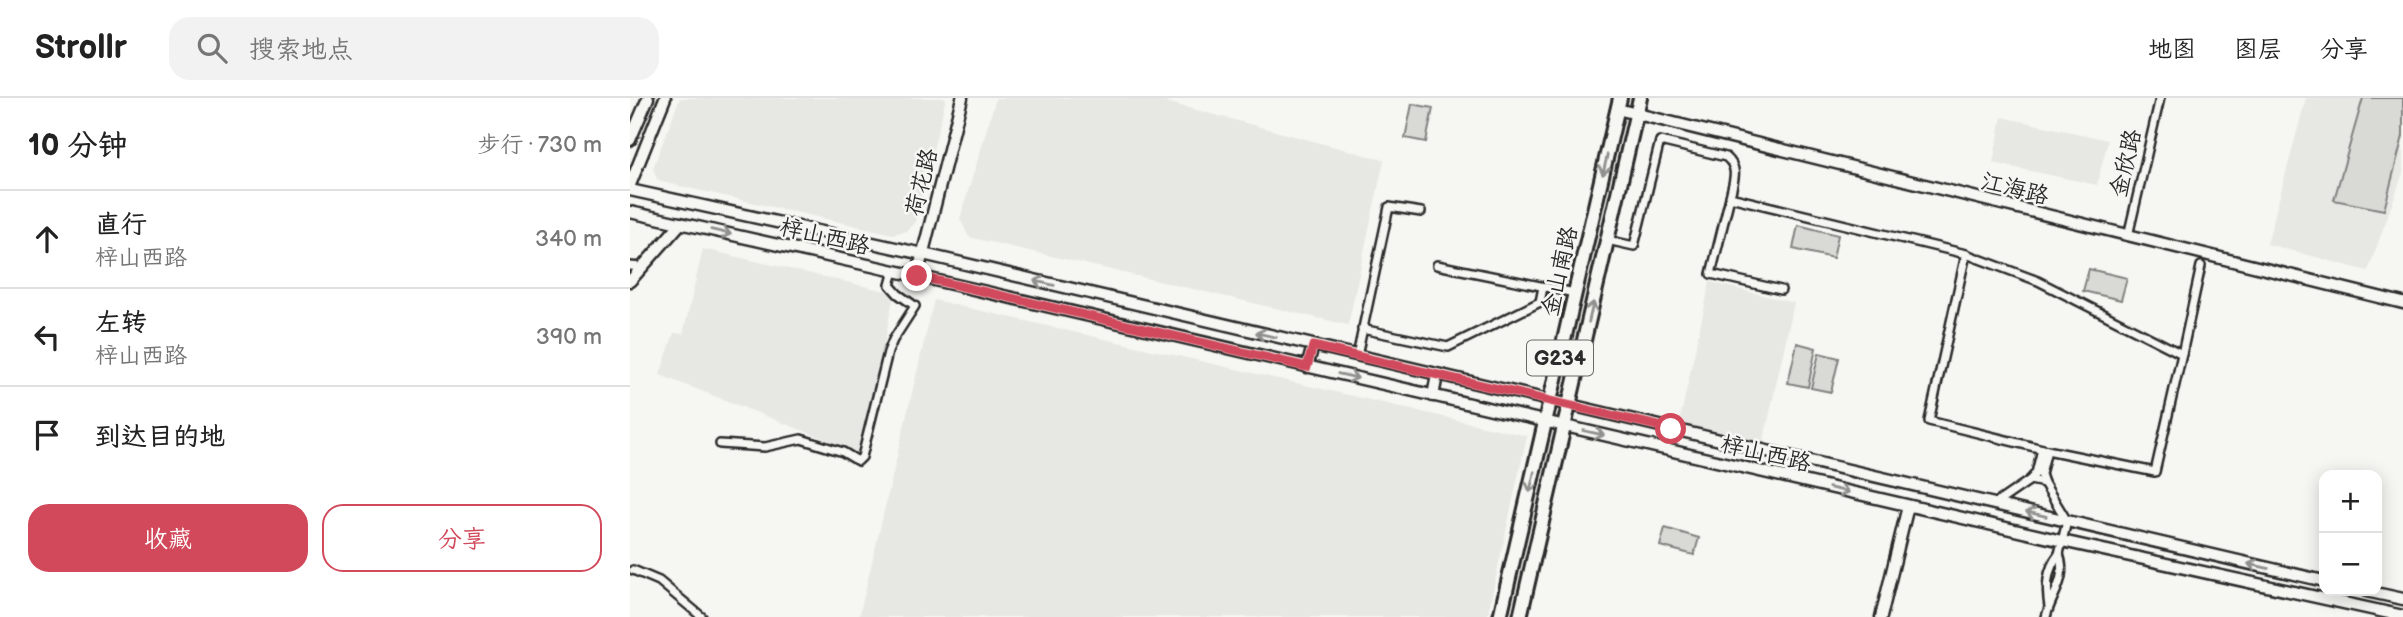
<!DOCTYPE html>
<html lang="zh">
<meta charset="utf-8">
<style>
body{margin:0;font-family:"Balsamiq Sans","LXGW WenKai TC",sans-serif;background:#f2f2f2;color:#222}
.controls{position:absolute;right:21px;bottom:21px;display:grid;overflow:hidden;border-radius:14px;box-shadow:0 4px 18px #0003}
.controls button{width:63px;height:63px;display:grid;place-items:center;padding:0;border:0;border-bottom:2px solid #e0e0e0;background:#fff;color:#222;font:35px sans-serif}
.stop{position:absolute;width:21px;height:21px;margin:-16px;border:5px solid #d1495b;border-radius:50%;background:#fff}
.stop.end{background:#d1495b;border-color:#fff;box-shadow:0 2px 7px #0008}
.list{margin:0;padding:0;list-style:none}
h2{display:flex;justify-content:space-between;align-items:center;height:91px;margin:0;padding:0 28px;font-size:30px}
h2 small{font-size:23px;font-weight:400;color:#767676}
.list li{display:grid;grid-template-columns:46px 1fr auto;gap:21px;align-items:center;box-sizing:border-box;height:98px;padding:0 28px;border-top:2px solid #e0e0e0}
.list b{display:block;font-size:26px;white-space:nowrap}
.list p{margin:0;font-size:23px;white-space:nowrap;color:#767676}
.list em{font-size:23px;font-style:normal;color:#767676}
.actions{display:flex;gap:14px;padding:21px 28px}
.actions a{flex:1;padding:16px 0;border:2px solid #d1495b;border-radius:21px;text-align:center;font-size:24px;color:#d1495b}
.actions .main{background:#d1495b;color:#fff}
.icon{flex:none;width:38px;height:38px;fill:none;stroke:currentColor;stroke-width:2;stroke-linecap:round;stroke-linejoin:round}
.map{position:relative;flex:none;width:1773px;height:519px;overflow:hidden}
header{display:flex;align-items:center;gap:42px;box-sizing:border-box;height:98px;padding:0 35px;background:#fff;border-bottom:2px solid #e0e0e0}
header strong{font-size:33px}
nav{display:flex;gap:38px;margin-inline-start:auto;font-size:24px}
.search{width:490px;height:63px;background:#f2f2f2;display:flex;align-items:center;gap:18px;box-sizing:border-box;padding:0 24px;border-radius:21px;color:#767676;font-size:26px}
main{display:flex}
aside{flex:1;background:#fff}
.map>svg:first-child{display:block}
.built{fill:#e7e7e3}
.green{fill:#d9d9d5;stroke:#828280;stroke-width:2}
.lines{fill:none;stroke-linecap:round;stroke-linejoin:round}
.street-casing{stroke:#2b2b2b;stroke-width:12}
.secondary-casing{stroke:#2b2b2b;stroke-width:15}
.highway-casing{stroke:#2b2b2b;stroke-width:18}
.street{stroke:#f6f6f2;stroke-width:7}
.secondary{stroke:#f6f6f2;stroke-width:10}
.highway{stroke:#f6f6f2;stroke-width:12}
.oneway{stroke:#90908e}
.route{stroke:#d1495b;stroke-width:9}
.labels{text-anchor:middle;stroke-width:5;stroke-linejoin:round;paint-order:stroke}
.shield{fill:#f6f6f2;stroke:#686867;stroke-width:2}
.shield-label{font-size:21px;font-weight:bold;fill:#2b2b2b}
.street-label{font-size:23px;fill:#2b2b2b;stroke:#f6f6f2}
</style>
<header>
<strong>Strollr</strong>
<div class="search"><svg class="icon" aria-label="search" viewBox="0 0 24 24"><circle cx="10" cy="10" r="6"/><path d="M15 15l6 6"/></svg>搜索地点</div>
<nav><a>地图</a><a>图层</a><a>分享</a></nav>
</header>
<main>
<aside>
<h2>10 分钟<small>步行 · 730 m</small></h2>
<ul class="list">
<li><svg class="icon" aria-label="ahead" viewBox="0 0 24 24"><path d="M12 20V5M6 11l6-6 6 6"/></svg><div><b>直行</b><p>梓山西路</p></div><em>340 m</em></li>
<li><svg class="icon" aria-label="left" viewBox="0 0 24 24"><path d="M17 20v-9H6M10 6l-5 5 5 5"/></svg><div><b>左转</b><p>梓山西路</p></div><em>390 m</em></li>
<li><svg class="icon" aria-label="arrive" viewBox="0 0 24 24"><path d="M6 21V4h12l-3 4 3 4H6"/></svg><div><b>到达目的地</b></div></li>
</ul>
<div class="actions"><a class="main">收藏</a><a>分享</a></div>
</aside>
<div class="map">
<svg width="1773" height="519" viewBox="0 0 1773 519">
<rect width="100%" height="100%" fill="#f6f6f2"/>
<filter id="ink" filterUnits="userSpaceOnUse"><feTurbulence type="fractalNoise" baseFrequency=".0143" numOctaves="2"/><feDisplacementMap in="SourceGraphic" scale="14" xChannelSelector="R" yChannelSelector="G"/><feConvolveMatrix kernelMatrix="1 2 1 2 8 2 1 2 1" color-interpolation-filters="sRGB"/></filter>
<g filter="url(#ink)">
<!-- built -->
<g class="built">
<path d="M50,0H316L285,124L276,133L263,136L36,85L27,81L23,70Z"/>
<path d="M366,0H521L754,62L718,227L339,139L330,121Z"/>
<path d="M1676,0H1773V75L1738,173L1637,146Z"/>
<path d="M1372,19L1478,42L1467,87L1363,65Z"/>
<path d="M73,151L264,195L233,356L30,277L44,235L53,236Z"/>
<path d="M1080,184L1164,205L1133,346L1049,326Z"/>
<path d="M304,202L897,338L857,519H229Z"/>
</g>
<!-- green -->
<g class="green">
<path d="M1733,0H1773V38L1754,112L1704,102Z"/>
<path d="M782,6L803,10L796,44L775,40Z"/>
<path d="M1168,127L1208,137L1203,160L1163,151Z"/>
<path d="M1459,171L1497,180L1491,202L1453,193Z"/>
<path d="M1167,245L1186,250L1178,289L1158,285Z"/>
<path d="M1189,255L1209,260L1201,294L1181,290Z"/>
<path d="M1035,430L1069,440L1064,457L1030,448Z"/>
</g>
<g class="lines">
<defs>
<g id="street">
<path d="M1100,99L1081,176L1151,192"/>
<path d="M1498,138L1530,0"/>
<path d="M977,142L1004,148L1030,43L1096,59C1110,71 1103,83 1100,99L1336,156"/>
<path d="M1336,156L1408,183L1552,256L1525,374L1417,352L1299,323Z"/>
<path d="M807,167L945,195"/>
<path d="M0,168L12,169"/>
<path d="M732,231L818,249L910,204L913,189"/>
<path d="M1552,256L1571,168"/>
<path d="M727,258L759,109L791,114"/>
<path d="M90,346L135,349L171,341L213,354L228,363L232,359L258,254L263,242L285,208L268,196L260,187L264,173"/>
<path d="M1400,382L1406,375L1412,351"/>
<path d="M1414,385L1411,376L1417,352"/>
<path d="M1365,406L1400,382L1414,385L1437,423L1429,456"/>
<path d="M3,472L29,483L72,519"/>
<path d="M1416,519C1422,495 1438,482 1429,456C1416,472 1416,489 1419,509"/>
</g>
<g id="secondary">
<path d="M987,11L1773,205"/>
<path d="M0,42L18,0"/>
<path d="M0,87L35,0"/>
<path d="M0,92L293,156L1694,483"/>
<path d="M0,114L287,178L1432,443L1773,518"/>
<path d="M287,178L332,0"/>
<path d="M0,183L51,125"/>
<path d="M677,269L683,248"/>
<path d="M803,298L807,277"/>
<path d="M1736,493L1773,501"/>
<path d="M1251,519L1278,408"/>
</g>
<g id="highway">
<path d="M870,519L990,0"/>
<path d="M890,519L1010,0"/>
</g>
</defs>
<!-- street casing -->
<use href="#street" class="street-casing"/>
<!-- secondary casing -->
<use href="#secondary" class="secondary-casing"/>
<!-- highway casing -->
<use href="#highway" class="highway-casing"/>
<!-- street -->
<use href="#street" class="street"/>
<!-- secondary -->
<use href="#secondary" class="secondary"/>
<!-- highway -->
<use href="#highway" class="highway"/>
</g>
<!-- one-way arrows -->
<defs><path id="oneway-shaft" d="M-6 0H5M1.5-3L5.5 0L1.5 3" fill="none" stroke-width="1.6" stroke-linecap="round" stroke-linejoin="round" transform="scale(1.75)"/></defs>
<g class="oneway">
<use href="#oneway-shaft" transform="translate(975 67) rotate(103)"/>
<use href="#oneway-shaft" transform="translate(91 134) rotate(13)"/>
<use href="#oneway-shaft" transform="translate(414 185) rotate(-167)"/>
<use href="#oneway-shaft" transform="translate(961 214) rotate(-77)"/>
<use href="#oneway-shaft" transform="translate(636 237) rotate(-167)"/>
<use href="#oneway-shaft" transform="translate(718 278) rotate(13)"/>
<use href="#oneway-shaft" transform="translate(964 335) rotate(13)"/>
<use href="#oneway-shaft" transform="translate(902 384) rotate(103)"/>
<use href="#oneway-shaft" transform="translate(1209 392) rotate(13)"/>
<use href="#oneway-shaft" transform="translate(1406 416) rotate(-167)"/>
<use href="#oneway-shaft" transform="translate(1628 468) rotate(-167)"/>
</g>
</g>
<g class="lines" filter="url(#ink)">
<!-- route -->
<path class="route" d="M287,178L677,269L683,248L1041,331"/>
</g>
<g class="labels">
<!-- shield labels -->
<rect class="shield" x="897" y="242.5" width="66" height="35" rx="5"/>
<g class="shield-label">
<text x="930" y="267">G234</text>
</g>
<!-- street labels -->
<g class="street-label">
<text transform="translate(1495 65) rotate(-77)" y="8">金欣路</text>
<text transform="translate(291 84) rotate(-76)" y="8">荷花路</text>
<text transform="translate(1385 90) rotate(14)" y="8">江海路</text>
<text transform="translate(195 138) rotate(13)" y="8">梓山西路</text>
<text transform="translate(929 173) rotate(-77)" y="8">金山南路</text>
<text transform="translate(1136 355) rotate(13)" y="8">梓山西路</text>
</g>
</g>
</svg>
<div class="controls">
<button>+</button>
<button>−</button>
</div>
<div class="stop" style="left:1041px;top:331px"></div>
<div class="stop end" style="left:287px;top:178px"></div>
</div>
</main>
